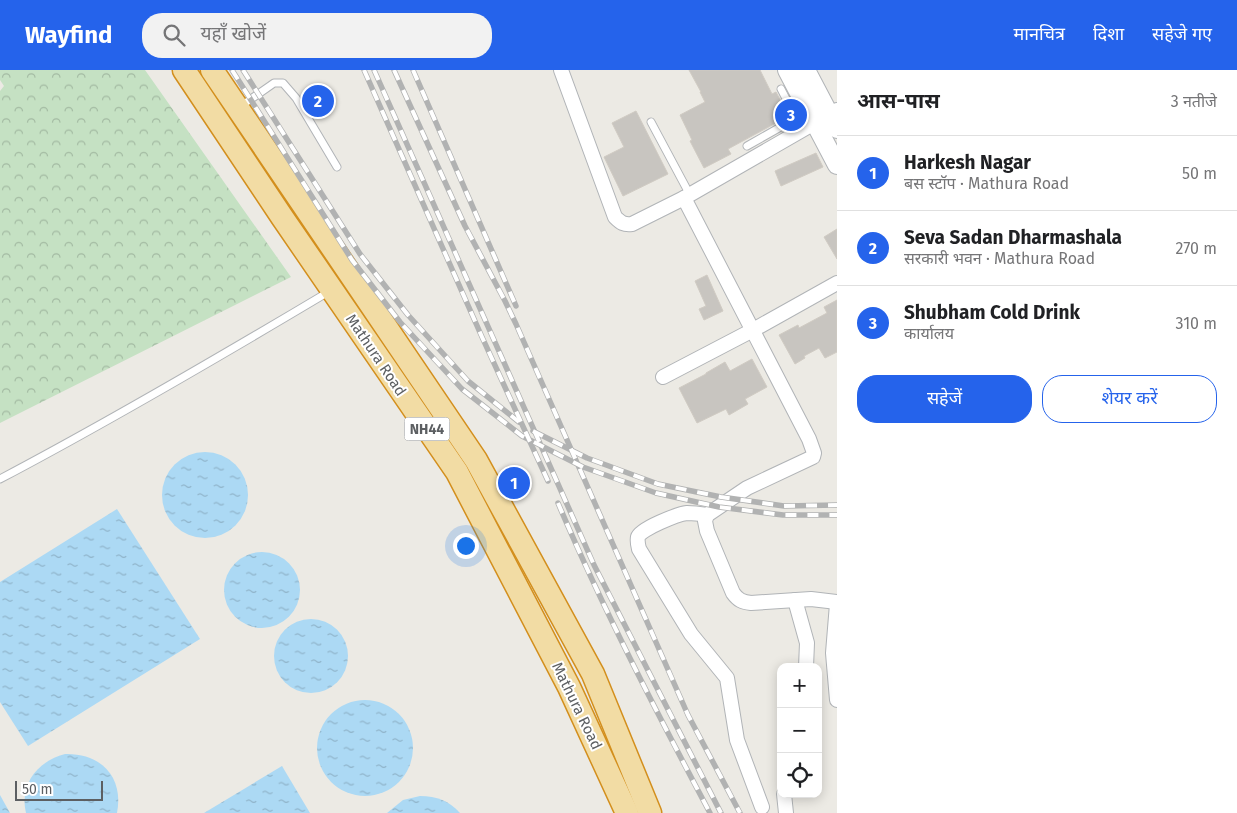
<!DOCTYPE html>
<html lang="hi">
<meta charset="utf-8">
<style>
body{margin:0;font-family:"Fira Sans","Noto Sans Devanagari",sans-serif;background:#f2f2f2;color:#202124}
.controls{position:absolute;right:15px;bottom:15px;display:grid;overflow:hidden;border-radius:10px;box-shadow:0 2px 12px #0003}
.controls button{width:45px;height:45px;display:grid;place-items:center;padding:0;border:0;border-bottom:1px solid #e0e0e0;background:#fff;color:#202124;font:25px sans-serif}
.scale{position:absolute;left:15px;bottom:12px;width:88px;box-sizing:border-box;padding-left:5px;border:2px solid #5c5f62;border-top:0;font-size:14px;line-height:18px;white-space:nowrap;color:#5c5f62;-webkit-text-stroke:4px #fff;paint-order:stroke}
.you{position:absolute;left:465px;top:475px;width:18px;height:18px;margin:-12px;border:4px solid #fff;border-radius:50%;background:#1a73e8;box-shadow:0 0 0 8px #1a73e833}
.badge{display:grid;place-items:center;width:32px;height:32px;border-radius:50%;background:#2563eb;color:#fff;font-size:16px;font-weight:700}
.pin{position:absolute;translate:-50% -50%;border:2px solid #fff;box-shadow:0 1px 5px #0006}
.list{margin:0;padding:0;list-style:none}
h2{display:flex;justify-content:space-between;align-items:center;height:65px;margin:0;padding:0 20px;font-size:21px}
h2 small{font-size:16px;font-weight:400;color:#757577}
.list li{display:grid;grid-template-columns:32px 1fr auto;gap:15px;align-items:center;box-sizing:border-box;height:75px;padding:0 20px;border-top:1px solid #e0e0e0}
.list b{display:block;font-size:19px;white-space:nowrap}
.list p{margin:0;font-size:16px;white-space:nowrap;color:#757577}
.list em{font-size:16px;font-style:normal;color:#757577}
.actions{display:flex;gap:10px;padding:15px 20px}
.actions a{flex:1;padding:11px 0;border:1px solid #2563eb;border-radius:20px;text-align:center;font-size:18px;color:#2563eb}
.actions .main{background:#2563eb;color:#fff}
.icon{flex:none;width:28px;height:28px;fill:none;stroke:currentColor;stroke-width:2;stroke-linecap:round;stroke-linejoin:round}
.map{position:relative;flex:none;width:837px;height:743px;overflow:hidden}
header{display:flex;align-items:center;gap:30px;box-sizing:border-box;height:70px;padding:0 25px;background:#2563eb;color:#fff}
header strong{font-size:24px}
nav{display:flex;gap:28px;margin-inline-start:auto;font-size:18px}
.search{width:350px;height:45px;background:#f2f2f2;display:flex;align-items:center;gap:12px;box-sizing:border-box;padding:0 18px;border-radius:20px;color:#757577;font-size:19px}
main{display:flex}
aside{flex:1;background:#fff}
.map>svg:first-child{display:block}
.forest{fill:url(#forest-crowns)}
.water{fill:url(#water-ripples)}
.building{fill:#c8c5c0;stroke:#d0cbc3}
.lines{fill:none;stroke-linecap:round;stroke-linejoin:round}
.service-casing{stroke:#b1b4b7;stroke-width:9}
.minor-casing{stroke:#b1b4b7;stroke-width:16}
.tertiary-casing{stroke:#b1b4b7;stroke-width:20}
.trunk-casing{stroke:#d38f1d;stroke-width:25}
.service{stroke:#fff;stroke-width:7}
.minor{stroke:#fff;stroke-width:14}
.tertiary{stroke:#fff;stroke-width:18}
.trunk{stroke:#f2dca4;stroke-width:22}
.rail-casing{stroke:#b1b2b2;stroke-width:5.5}
.rail{stroke:#fff;stroke-width:4;stroke-dasharray:11;stroke-linecap:butt}
.labels{text-anchor:middle;stroke-width:4;stroke-linejoin:round;paint-order:stroke}
.shield{fill:#fff;stroke:#8d8f91;stroke-width:1}
.shield-label{font-size:14px;font-weight:bold;fill:#5c5f62}
.street-label{font-size:15px;fill:#5c5f62;stroke:#fff}
</style>
<header>
<strong>Wayfind</strong>
<div class="search"><svg class="icon" aria-label="search" viewBox="0 0 24 24"><circle cx="10" cy="10" r="6"/><path d="M15 15l6 6"/></svg>यहाँ खोजें</div>
<nav><a>मानचित्र</a><a>दिशा</a><a>सहेजे गए</a></nav>
</header>
<main>
<div class="map">
<svg width="837" height="743" viewBox="0 0 837 743">
<defs>
<pattern id="forest-crowns" width="20" height="18" patternUnits="userSpaceOnUse" patternTransform="scale(1.25)"><rect width="20" height="18" fill="#c5e1c3"/><path d="M2 6a3 3 0 1 1 6 0M12 15a3 3 0 1 1 6 0" fill="none" stroke="#a3baa2"/></pattern>
<pattern id="water-ripples" width="26" height="14" patternUnits="userSpaceOnUse" patternTransform="scale(1.25)"><rect width="26" height="14" fill="#acd9f4"/><path d="M2 4q2-2 4 0t4 0M15 11q2-2 4 0t4 0" fill="none" stroke="#8fb3c9"/></pattern>
</defs>
<rect width="100%" height="100%" fill="#eceae4"/>
<!-- forest -->
<path class="forest" d="M0,0H145L291,207L0,353V21L4,16L0,10Z"/>
<!-- water -->
<g class="water">
<circle cx="205" cy="425" r="43"/>
<path d="M117,439L200,569L28,676L0,632V512Z"/>
<circle cx="262" cy="520" r="38"/>
<circle cx="311" cy="586" r="37"/>
<circle cx="365" cy="678" r="48"/>
<path d="M65,684C101,683 124,707 117,743H26C19,714 38,691 65,684Z"/>
<path d="M282,696L310,743H204Z"/>
<path d="M0,725L10,743H0Z"/>
<path d="M420,726C437,726 449,731 460,743H387L403,730Z"/>
</g>
<!-- building -->
<g class="building">
<path d="M689,0H760L772,24L776,22L789,46L728,79L731,84L704,98L690,71L692,70L680,45L705,32L700,22H701Z"/>
<path d="M636,41L668,104L623,126L604,87L624,77L612,53Z"/>
<path d="M816,83L823,97L781,116L775,101Z"/>
<path d="M837,159V189L824,167Z"/>
<path d="M707,205L723,241L704,250L699,239L706,236L695,211Z"/>
<path d="M837,230V282L825,288L819,278L804,286L805,288L795,294L779,265L798,255L799,258L827,243L824,237Z"/>
<path d="M752,289L767,317L745,329L748,334L729,345L726,339L697,353L679,318L706,304V303L725,292L730,301Z"/>
</g>
<g class="lines">
<defs>
<g id="service">
<path d="M781,19L796,48"/>
<path d="M241,36L274,13H283L296,28L337,97"/>
<path d="M651,52L690,125"/>
<path d="M747,76L807,42"/>
<path d="M0,409C112,350 221,286 330,221"/>
</g>
<g id="minor">
<path d="M561,0L615,147C621,153 624,155 632,154L684,128L837,40"/>
<path d="M684,128L809,369L814,383L813,387L747,418L707,445L705,451L707,461L733,523C738,530 742,532 751,533L811,529L837,532"/>
<path d="M663,307L753,260L837,213"/>
<path d="M707,445C701,444 694,443 687,443C678,444 640,459 638,467C637,471 638,475 639,479L691,564L727,608L737,670L762,737"/>
<path d="M795,530L807,573L806,597"/>
<path d="M837,534L833,583L837,630"/>
<path d="M784,724L786,743"/>
</g>
<g id="tertiary">
<path d="M787,0L837,95"/>
<path d="M806,0L837,59"/>
</g>
<g id="trunk">
<path d="M184,0L282,147L457,402L569,617L627,743"/>
<path d="M212,0L476,390L593,604L650,743"/>
</g>
</defs>
<!-- service casing -->
<use href="#service" class="service-casing"/>
<!-- minor casing -->
<use href="#minor" class="minor-casing"/>
<!-- tertiary casing -->
<use href="#tertiary" class="tertiary-casing"/>
<!-- trunk casing -->
<use href="#trunk" class="trunk-casing"/>
<!-- service -->
<use href="#service" class="service"/>
<!-- minor -->
<use href="#minor" class="minor"/>
<!-- tertiary -->
<use href="#tertiary" class="tertiary"/>
<!-- trunk -->
<use href="#trunk" class="trunk"/>
<defs>
<g id="rail">
<path d="M232,0L352,190L400,252L462,319L522,366L583,397L656,423L719,437L783,445H837"/>
<path d="M243,0L360,184L408,245L468,311L519,352"/>
<path d="M364,0L482,267L548,411"/>
<path d="M374,0L594,495L721,743"/>
<path d="M394,0L465,156L505,231L516,254L688,645L740,743"/>
<path d="M413,0L516,236"/>
<path d="M533,361L587,388L658,414L721,427L784,436L837,435"/>
<path d="M558,433C603,539 656,641 710,743"/>
</g>
</defs>
<!-- rail casing -->
<use href="#rail" class="rail-casing"/>
<!-- rail -->
<use href="#rail" class="rail"/>
</g>
<g class="labels">
<!-- shield labels -->
<rect class="shield" x="404.5" y="347.5" width="45" height="23" rx="4"/>
<g class="shield-label">
<text x="427" y="364">NH44</text>
</g>
<!-- street labels -->
<g class="street-label">
<text transform="translate(376 285) rotate(56)" y="5">Mathura Road</text>
<text transform="translate(577 636) rotate(64)" y="5">Mathura Road</text>
</g>
</g>
</svg>
<div class="controls">
<button>+</button>
<button>−</button>
<button><svg class="icon" aria-label="locate" viewBox="0 0 24 24"><circle cx="12" cy="12" r="6"/><path d="M12 2v4M12 18v4M2 12h4M18 12h4"/></svg></button>
</div>
<div class="scale">50 m</div>
<div class="you"></div>
<div class="pin badge" style="left:514px;top:413px">1</div>
<div class="pin badge" style="left:318px;top:31px">2</div>
<div class="pin badge" style="left:791px;top:45px">3</div>
</div>
<aside>
<h2>आस-पास<small>3 नतीजे</small></h2>
<ul class="list">
<li><span class="badge">1</span><div><b>Harkesh Nagar</b><p>बस स्टॉप · Mathura Road</p></div><em>50 m</em></li>
<li><span class="badge">2</span><div><b>Seva Sadan Dharmashala</b><p>सरकारी भवन · Mathura Road</p></div><em>270 m</em></li>
<li><span class="badge">3</span><div><b>Shubham Cold Drink</b><p>कार्यालय</p></div><em>310 m</em></li>
</ul>
<div class="actions"><a class="main">सहेजें</a><a>शेयर करें</a></div>
</aside>
</main>
